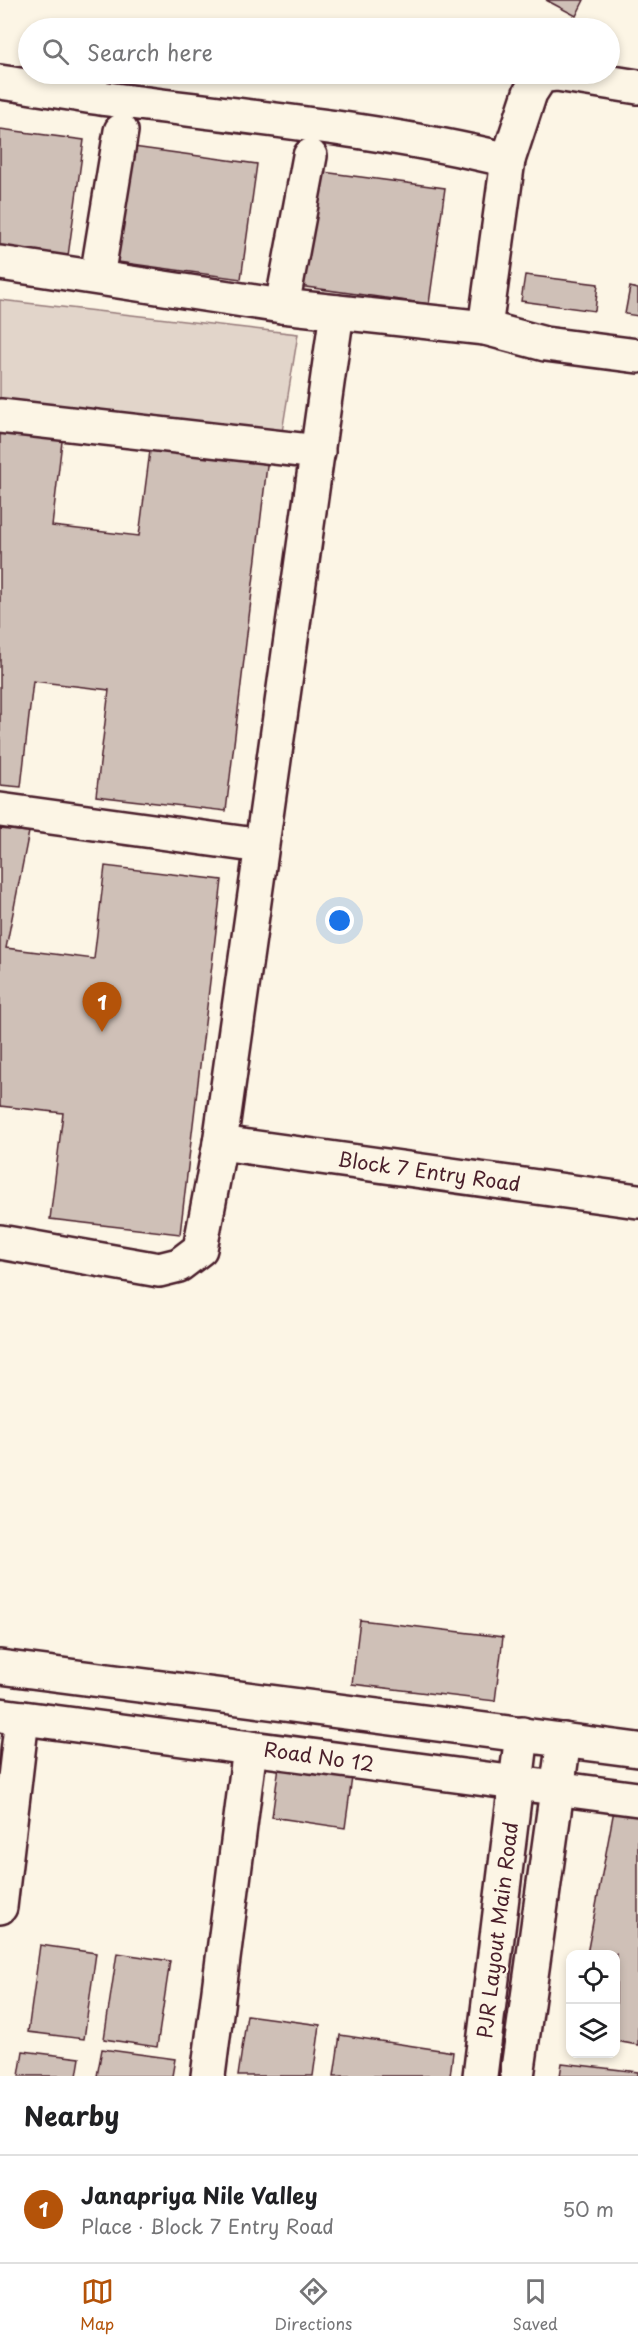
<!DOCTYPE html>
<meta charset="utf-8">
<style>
body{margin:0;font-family:"Playpen Sans",sans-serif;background:#f2f2f2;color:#202124}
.controls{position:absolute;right:18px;bottom:18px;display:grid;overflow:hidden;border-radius:12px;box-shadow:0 3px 9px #0003}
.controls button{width:54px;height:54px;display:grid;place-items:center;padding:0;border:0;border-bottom:2px solid #e0e0e0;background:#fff;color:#202124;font:30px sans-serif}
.you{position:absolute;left:340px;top:921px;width:21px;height:21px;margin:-15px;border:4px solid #fff;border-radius:50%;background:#1a73e8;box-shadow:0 0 0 9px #1a73e833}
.badge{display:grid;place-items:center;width:39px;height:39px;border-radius:50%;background:#b45309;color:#fff;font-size:20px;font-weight:700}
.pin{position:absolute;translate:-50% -50px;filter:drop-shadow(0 2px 3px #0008)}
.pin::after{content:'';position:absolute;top:32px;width:21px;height:18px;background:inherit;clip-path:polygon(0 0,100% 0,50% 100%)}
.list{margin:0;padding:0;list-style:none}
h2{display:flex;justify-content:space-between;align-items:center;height:78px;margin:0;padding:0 24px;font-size:26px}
h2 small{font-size:20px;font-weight:400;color:#757577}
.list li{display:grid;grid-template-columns:39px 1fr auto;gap:18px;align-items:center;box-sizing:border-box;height:108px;padding:0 24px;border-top:2px solid #e0e0e0}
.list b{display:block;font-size:22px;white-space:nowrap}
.list p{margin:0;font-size:20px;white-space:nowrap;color:#757577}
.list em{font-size:20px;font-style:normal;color:#757577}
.icon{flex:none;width:33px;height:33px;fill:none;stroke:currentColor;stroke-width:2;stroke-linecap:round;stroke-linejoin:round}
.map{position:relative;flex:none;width:638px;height:2076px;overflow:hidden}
.search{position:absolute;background:#fff;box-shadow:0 3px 9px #0003;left:18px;right:18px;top:18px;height:66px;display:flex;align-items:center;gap:15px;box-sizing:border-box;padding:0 21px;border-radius:33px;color:#757577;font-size:22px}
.sheet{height:186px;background:#fff}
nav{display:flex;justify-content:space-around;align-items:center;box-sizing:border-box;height:84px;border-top:2px solid #e0e0e0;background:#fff;font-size:16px;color:#757577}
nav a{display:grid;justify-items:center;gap:3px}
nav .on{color:#b45309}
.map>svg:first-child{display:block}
.green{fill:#e2d5ca;stroke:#967a7a;stroke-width:1.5}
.building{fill:#cfc0b7;stroke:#4a1f2b;stroke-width:1.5}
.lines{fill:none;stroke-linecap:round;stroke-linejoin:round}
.minor-casing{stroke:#4a1f2b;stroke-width:38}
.minor{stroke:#fcf5e5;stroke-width:33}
.labels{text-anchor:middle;stroke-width:4.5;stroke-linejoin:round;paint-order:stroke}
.street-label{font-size:20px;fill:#4a1f2b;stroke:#fcf5e5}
</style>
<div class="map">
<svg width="638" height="2076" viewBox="0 0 638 2076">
<rect width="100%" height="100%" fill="#fcf5e5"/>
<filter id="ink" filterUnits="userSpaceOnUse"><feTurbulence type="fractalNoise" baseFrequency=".0167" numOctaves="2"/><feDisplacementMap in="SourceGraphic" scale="12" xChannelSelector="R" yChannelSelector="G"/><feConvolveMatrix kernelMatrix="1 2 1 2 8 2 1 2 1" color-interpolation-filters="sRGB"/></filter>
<g filter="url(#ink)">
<!-- green -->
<path class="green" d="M0,300L298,334L282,432L0,400Z"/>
<!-- building -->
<g class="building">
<path d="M546,0H584L576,16Z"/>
<path d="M0,129L84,140L68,256L0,247Z"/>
<path d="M126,146L257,164L241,279L111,261Z"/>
<path d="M315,171L445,188L429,304L299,286Z"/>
<path d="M525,275L598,284L595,311L521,301Z"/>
<path d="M630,287L638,289V316L625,314Z"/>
<path d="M0,426L63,433L52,526L139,536L151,443L268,457L226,811L96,796L109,690L33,681L21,787L0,785Z"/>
<path d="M0,829L29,832L6,948L94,959L105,866L222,880L180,1234L50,1219L63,1113L0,1106Z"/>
<path d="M360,1620L503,1637L495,1701L352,1684Z"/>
<path d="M280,1759L353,1770L345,1828L272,1817Z"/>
<path d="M614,1810L638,1814V2045L616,2041V1954H587Z"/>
<path d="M40,1945L96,1953L84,2039L28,2032Z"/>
<path d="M117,1953L170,1961L157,2047L104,2039Z"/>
<path d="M247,2015L320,2025L313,2076H238Z"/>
<path d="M340,2035L453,2052L450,2076H334Z"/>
<path d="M102,2049L175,2059L172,2076H97Z"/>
<path d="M23,2051L80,2058L77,2076H19Z"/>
<path d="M562,2063L638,2072V2076H560Z"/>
</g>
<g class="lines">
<defs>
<g id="minor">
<path d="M0,82C36,87 72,94 108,99C242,117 377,128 508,160L485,328"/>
<path d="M508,160L530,93L541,76L557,74L638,87"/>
<path d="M0,263L282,306L485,328L545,344L638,356"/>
<path d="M97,277L121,131"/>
<path d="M282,306L310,156"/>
<path d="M0,416L318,452"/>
<path d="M0,810L261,846"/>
<path d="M220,1143L638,1201"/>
<path d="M0,1242L159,1270L179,1265L200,1249L220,1143L337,312"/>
<path d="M0,1667L638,1750"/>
<path d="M0,1715L638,1799"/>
<path d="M0,1907L22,1718"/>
<path d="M208,2076L250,1748"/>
<path d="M480,2076L522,1734"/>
<path d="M517,2076L564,1740"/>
</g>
</defs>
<!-- minor casing -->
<use href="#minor" class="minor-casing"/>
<!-- minor -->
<use href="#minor" class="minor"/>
</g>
</g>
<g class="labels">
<!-- street labels -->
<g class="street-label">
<text transform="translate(429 1172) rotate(8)" y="7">Block 7 Entry Road</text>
<text transform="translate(319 1757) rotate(8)" y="7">Road No 12</text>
<text transform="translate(498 1930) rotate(-83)" y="7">PJR Layout Main Road</text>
</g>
</g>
</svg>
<div class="controls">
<button><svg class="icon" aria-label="locate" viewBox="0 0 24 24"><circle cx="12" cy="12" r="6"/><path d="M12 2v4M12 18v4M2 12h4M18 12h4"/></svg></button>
<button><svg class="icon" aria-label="layers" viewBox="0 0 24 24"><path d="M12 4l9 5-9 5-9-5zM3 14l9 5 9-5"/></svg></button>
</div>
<div class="you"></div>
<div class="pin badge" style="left:102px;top:1032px">1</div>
<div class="search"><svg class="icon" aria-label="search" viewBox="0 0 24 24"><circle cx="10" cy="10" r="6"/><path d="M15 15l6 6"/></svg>Search here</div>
</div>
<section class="sheet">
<h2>Nearby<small></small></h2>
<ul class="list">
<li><span class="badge">1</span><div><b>Janapriya Nile Valley</b><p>Place · Block 7 Entry Road</p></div><em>50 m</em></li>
</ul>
</section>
<nav>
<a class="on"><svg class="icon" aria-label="map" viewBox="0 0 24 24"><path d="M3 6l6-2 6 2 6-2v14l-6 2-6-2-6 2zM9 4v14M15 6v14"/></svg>Map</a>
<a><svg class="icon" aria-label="directions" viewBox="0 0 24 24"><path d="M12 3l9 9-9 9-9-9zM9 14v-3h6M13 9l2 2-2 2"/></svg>Directions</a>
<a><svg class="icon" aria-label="saved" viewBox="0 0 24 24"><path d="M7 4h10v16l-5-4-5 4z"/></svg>Saved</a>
</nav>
